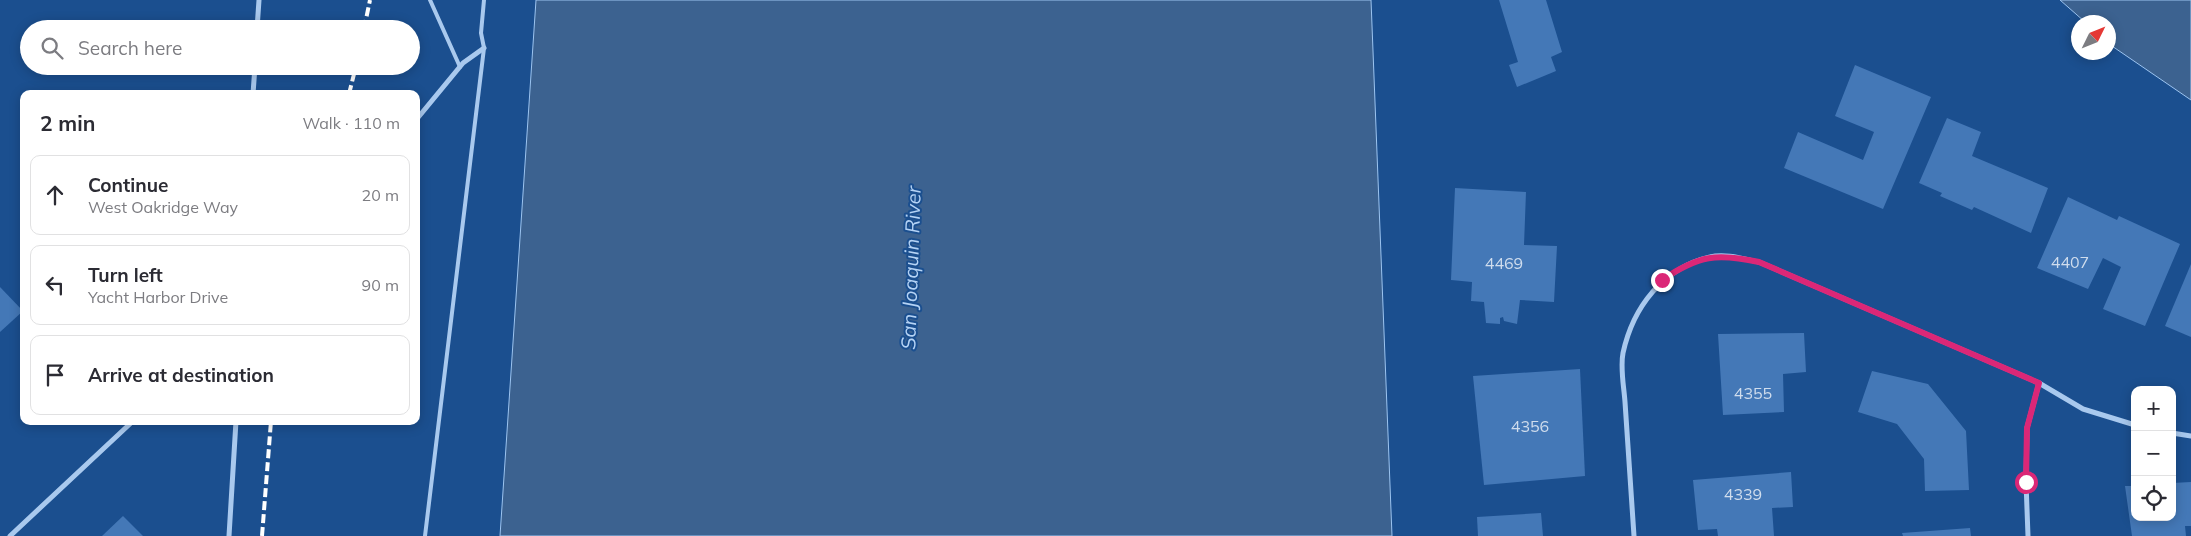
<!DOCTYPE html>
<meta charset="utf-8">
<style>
body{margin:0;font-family:Mulish,sans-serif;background:#f7f7f7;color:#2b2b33}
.controls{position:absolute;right:15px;bottom:15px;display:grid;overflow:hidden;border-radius:10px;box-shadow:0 2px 12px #0003}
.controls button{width:45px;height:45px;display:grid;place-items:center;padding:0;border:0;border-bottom:1px solid #e1e1e2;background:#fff;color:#2b2b33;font:25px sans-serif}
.compass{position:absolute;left:2071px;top:15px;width:45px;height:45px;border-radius:50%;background:#fff;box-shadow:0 2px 12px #0003;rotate:47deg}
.stop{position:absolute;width:15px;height:15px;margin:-11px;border:4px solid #db2777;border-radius:50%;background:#fff}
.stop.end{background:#db2777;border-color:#fff;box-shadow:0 1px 5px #0008}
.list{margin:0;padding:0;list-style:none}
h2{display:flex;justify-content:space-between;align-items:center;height:65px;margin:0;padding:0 20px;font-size:21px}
h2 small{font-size:16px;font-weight:400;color:#7c7c81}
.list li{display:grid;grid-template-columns:32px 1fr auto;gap:15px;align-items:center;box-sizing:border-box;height:80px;margin:0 10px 10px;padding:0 10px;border:1px solid #e1e1e2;border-radius:10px}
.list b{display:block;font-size:19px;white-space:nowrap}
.list p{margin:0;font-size:16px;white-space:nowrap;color:#7c7c81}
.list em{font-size:16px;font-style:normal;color:#7c7c81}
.icon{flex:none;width:28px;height:28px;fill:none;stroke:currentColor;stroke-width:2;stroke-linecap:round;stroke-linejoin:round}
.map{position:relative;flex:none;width:2191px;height:536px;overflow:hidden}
.search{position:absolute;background:#fff;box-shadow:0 2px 12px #0003;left:20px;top:20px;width:400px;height:55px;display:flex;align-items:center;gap:12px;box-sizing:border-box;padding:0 18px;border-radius:28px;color:#7c7c81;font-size:19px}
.panel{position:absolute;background:#fff;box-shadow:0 2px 12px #0003;left:20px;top:90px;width:400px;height:335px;border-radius:10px}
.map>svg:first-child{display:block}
.water{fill:#3c6290;stroke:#9cc4f0}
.building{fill:#4478b7}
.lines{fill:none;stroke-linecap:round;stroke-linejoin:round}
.lane{stroke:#a9c9ee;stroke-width:4}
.street{stroke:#a9c9ee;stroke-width:5}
.rail{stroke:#fff;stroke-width:4;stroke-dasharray:9 4;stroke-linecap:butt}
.route{stroke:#db2777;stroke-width:6}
.labels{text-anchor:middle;stroke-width:4;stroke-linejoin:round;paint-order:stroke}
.number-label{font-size:16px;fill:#d0dded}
.water-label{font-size:20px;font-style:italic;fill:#b5d3f5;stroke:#1b4f8f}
</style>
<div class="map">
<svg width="2191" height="536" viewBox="0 0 2191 536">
<rect width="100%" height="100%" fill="#1b4f8f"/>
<!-- water -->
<g class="water">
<path d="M536,0H1371L1392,536H500Z"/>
<path d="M2060,0H2191V100L2109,44L2108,22H2085Z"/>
</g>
<!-- building -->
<g class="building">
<path d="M1499,0H1546L1562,52L1551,57L1556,71L1517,87L1509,65L1518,62Z"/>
<path d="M1855,65L1931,97L1883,209L1784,168L1798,132L1863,160L1874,132L1835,116Z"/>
<path d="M1947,118L1981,132L1972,156L2048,188L2031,233L1974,207L1972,210L1940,196L1942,193L1919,183Z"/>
<path d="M1455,188L1526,192L1524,245L1557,246L1554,302L1520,300L1517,324L1504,321L1503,317L1500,318V324L1486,323L1484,302L1471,301L1472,282L1451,280Z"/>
<path d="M2068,197L2117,220L2119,216L2180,244L2145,326L2103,309L2121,267L2103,258L2088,289L2037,268Z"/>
<path d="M2191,264V337L2165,326Z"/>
<path d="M0,287L23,311L0,332Z"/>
<path d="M1804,333L1806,372L1783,374L1784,412L1723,415L1718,334Z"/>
<path d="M1580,369L1585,476L1484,485L1473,376Z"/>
<path d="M1872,371L1928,384L1966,431L1969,490L1925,491L1924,459L1897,424L1858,412Z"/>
<path d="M1791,472L1793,507L1772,508L1774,536H1718L1717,529L1698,530L1693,480Z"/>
<path d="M2191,482V526H2185L2186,536H2132L2125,486H2135V517H2172V483Z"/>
<path d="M1541,513L1543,536H1478L1477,517Z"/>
<path d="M123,516L143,536H102Z"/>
<path d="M1970,528L1971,536H1903L1902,533Z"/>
</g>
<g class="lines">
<!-- lane -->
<g class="lane">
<path d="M430,0L460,67"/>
<path d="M425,536L484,48L481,33L484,0"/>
</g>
<!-- street -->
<g class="street">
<path d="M257,29L259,0"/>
<path d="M253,94L255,66"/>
<path d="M416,120L463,63L484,48"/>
<path d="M2172,433L2191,436"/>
<path d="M10,536L133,421"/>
<path d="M229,536L236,421"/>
<path d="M1634,536C1631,491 1628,447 1625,402C1624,387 1620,368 1623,353C1633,307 1663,268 1710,257C1725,253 1744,259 1759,262L2039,383L2083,409L2135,425"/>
<path d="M2028,536L2026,482L2027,428L2039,383"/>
</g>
<!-- rail -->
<g class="rail">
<path d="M364,29L370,0"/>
<path d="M349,94L356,66"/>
<path d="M262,536L271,421"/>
</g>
</g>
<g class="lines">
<!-- route -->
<path class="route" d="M1662,280C1699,255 1717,253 1759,262L2039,383L2027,428L2026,482"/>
</g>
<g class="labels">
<!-- number labels -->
<g class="number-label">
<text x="2070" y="268">4407</text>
<text x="1504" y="269">4469</text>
<text x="1753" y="399">4355</text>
<text x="1530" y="432">4356</text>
<text x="1743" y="500">4339</text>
</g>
<!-- water labels -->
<g class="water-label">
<text transform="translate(911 268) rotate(-88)" y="7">San Joaquin River</text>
</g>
</g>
</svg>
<div class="controls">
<button>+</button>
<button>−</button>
<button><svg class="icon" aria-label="locate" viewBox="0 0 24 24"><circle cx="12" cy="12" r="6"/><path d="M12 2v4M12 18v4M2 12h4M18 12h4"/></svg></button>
</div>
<svg class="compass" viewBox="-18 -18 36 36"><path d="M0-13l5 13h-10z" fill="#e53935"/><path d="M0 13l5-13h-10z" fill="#7c7c81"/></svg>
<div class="stop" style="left:2026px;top:482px"></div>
<div class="stop end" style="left:1662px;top:280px"></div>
<div class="search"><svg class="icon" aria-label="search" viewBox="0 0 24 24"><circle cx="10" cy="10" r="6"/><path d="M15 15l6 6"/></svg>Search here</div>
<section class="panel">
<h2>2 min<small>Walk · 110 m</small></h2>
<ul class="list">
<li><svg class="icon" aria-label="ahead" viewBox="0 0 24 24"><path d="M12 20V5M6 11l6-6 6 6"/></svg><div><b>Continue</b><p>West Oakridge Way</p></div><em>20 m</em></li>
<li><svg class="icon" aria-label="left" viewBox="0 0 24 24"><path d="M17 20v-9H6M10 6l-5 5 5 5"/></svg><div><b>Turn left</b><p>Yacht Harbor Drive</p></div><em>90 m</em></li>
<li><svg class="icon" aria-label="arrive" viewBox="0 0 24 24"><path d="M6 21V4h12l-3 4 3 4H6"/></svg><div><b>Arrive at destination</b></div></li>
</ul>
</section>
</div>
